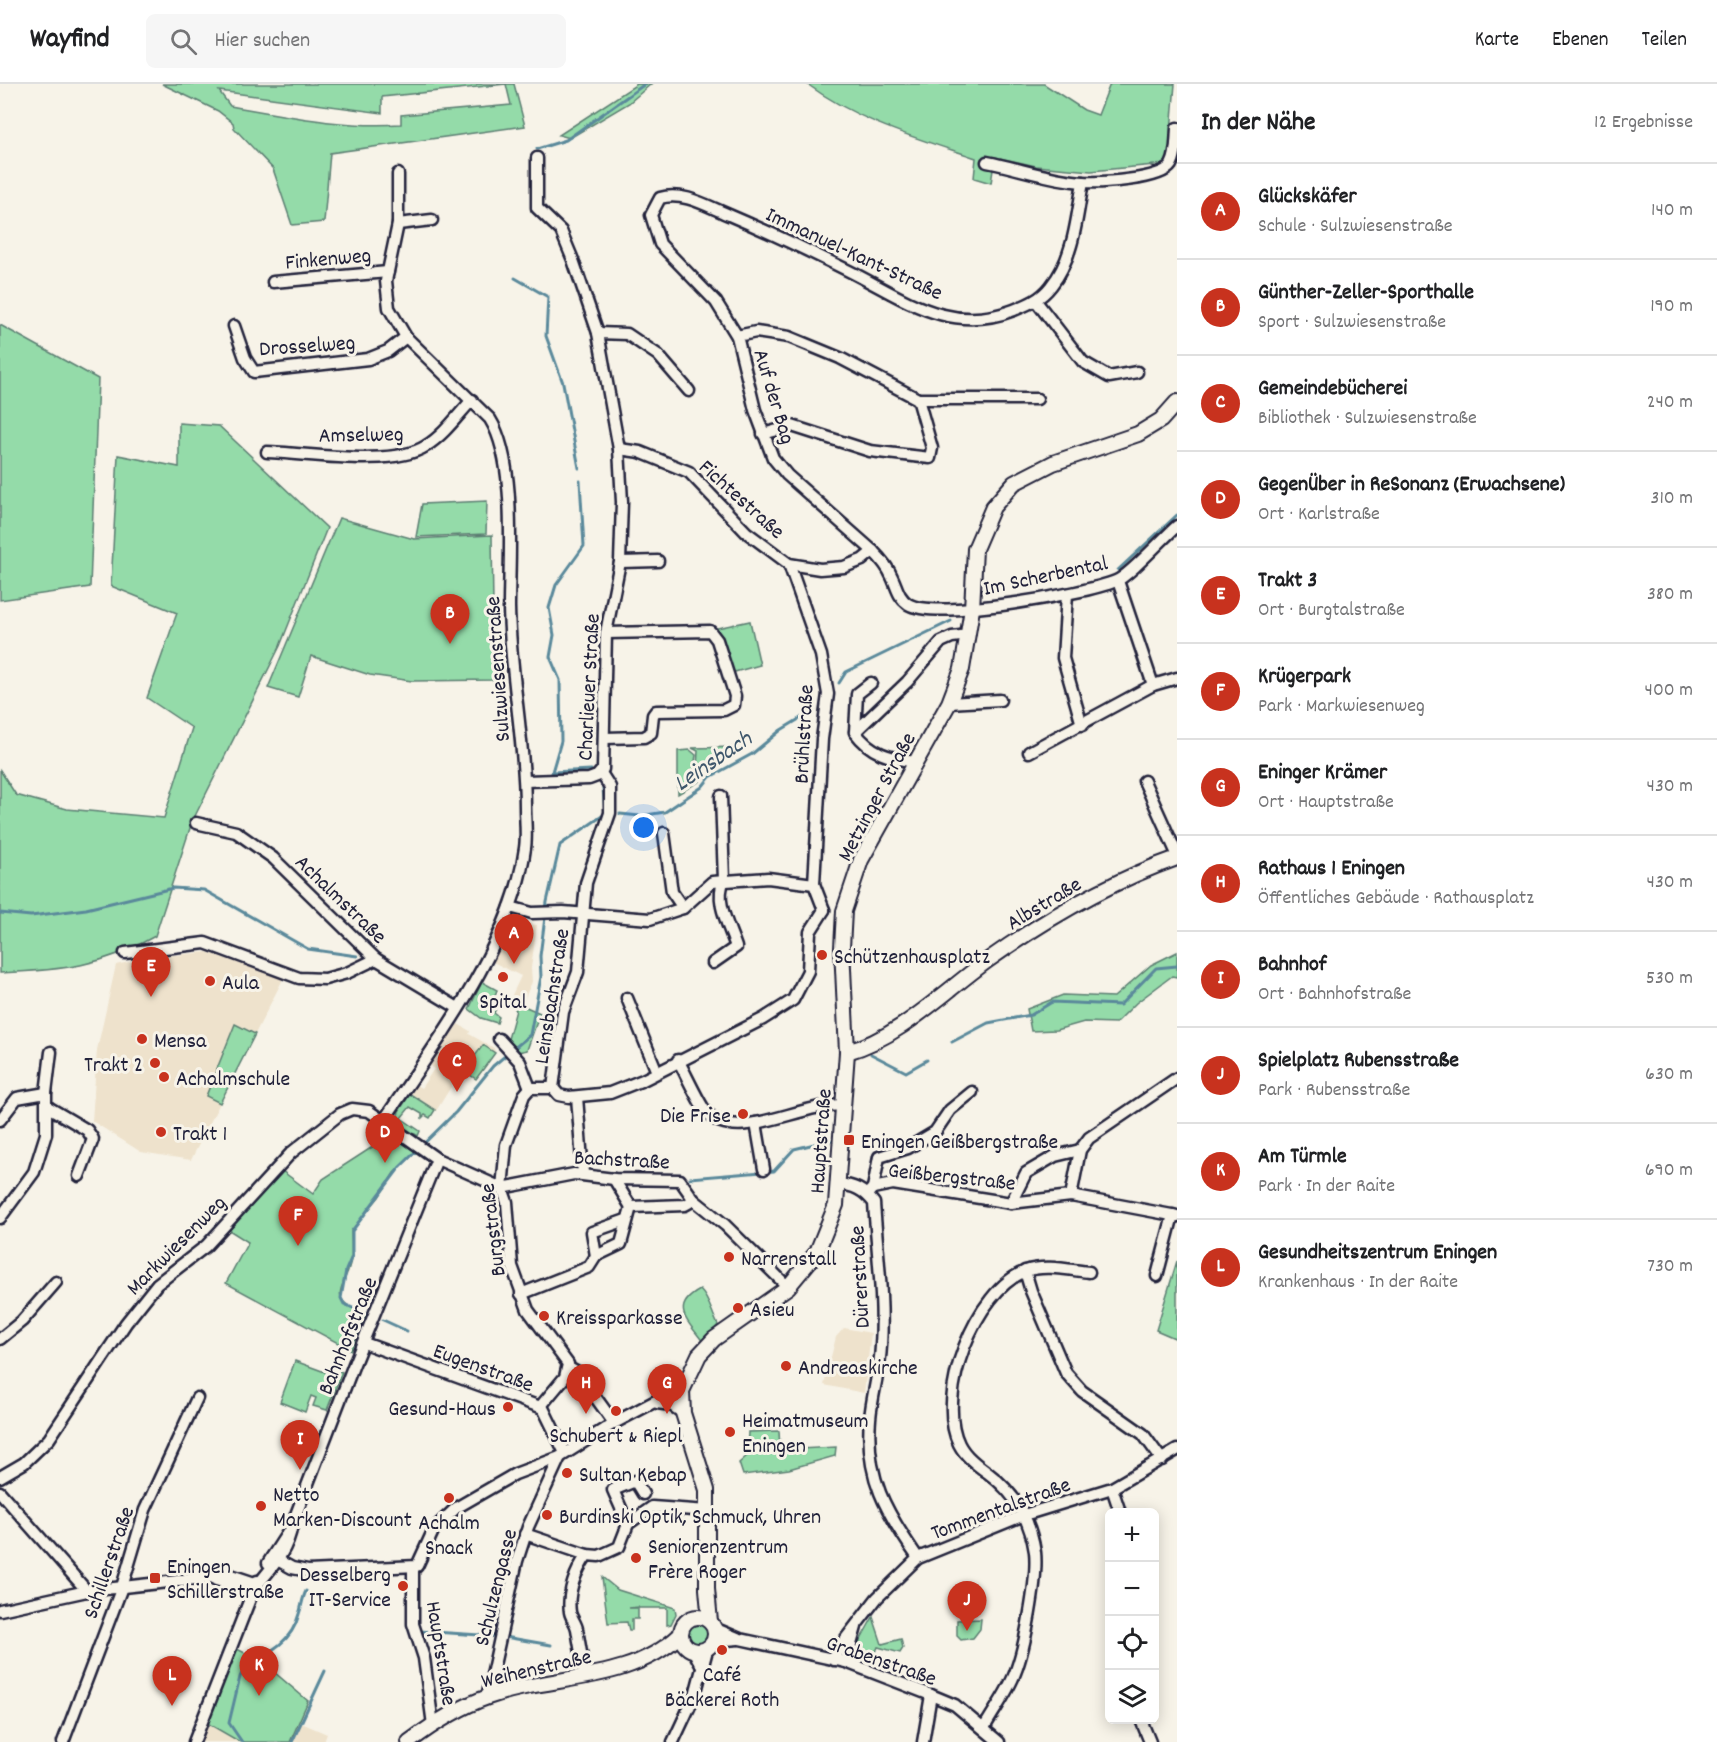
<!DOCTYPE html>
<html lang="de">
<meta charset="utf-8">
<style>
body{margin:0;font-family:Dekko,sans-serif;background:#f6f6f6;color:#202124}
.controls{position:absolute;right:18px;bottom:18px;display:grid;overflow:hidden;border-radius:9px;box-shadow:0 3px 15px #0003}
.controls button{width:54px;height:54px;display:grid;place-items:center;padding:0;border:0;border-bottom:2px solid #e0e0e0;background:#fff;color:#202124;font:30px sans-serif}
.you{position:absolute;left:644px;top:744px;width:21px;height:21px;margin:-15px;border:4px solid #fff;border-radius:50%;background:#1a73e8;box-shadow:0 0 0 9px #1a73e833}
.badge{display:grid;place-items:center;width:39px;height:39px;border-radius:50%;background:#c8321e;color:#fff;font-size:20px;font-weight:700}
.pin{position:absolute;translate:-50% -50px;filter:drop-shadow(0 2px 3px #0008)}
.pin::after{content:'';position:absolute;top:32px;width:21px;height:18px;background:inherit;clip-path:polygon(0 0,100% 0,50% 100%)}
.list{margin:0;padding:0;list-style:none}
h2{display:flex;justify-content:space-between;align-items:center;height:78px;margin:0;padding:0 24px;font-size:26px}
h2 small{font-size:20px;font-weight:400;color:#757577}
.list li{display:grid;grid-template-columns:39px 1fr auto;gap:18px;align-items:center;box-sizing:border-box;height:96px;padding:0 24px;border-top:2px solid #e0e0e0}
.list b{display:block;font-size:22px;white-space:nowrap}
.list p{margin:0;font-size:20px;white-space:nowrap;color:#757577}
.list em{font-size:20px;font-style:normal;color:#757577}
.icon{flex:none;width:33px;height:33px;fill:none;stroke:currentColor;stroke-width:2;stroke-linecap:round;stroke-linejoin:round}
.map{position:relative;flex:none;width:1177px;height:1658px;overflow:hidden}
header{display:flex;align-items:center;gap:36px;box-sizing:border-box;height:84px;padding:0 30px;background:#fff;border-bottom:2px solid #e0e0e0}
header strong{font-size:28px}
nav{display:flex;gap:33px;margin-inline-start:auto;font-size:21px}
.search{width:420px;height:54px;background:#f6f6f6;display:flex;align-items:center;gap:15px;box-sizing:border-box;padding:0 21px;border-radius:9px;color:#757577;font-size:22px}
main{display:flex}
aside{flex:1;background:#fff}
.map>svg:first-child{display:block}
.built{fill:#eee2cc}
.green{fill:#94dba9;stroke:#5b7e72;stroke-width:1.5;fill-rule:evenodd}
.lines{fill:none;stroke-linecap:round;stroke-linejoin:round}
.stream{stroke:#5a899b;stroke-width:3}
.street-casing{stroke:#22223b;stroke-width:15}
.secondary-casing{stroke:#22223b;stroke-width:18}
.street{stroke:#f7f3e8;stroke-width:10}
.secondary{stroke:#f7f3e8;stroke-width:14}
.poi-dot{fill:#c8321e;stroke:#f7f3e8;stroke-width:2}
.labels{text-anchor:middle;stroke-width:6;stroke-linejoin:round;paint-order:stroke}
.street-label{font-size:22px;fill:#22223b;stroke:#f7f3e8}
.poi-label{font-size:22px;fill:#22223b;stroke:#f7f3e8;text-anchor:start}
.water-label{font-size:24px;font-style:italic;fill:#3e566b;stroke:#f7f3e8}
</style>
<header>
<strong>Wayfind</strong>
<div class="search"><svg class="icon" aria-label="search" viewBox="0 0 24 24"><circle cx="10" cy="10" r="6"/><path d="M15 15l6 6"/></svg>Hier suchen</div>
<nav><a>Karte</a><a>Ebenen</a><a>Teilen</a></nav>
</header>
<main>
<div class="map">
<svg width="1177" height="1658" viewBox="0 0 1177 1658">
<rect width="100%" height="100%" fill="#f7f3e8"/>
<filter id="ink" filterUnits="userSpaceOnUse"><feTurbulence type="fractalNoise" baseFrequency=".0167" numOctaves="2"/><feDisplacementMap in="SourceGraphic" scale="12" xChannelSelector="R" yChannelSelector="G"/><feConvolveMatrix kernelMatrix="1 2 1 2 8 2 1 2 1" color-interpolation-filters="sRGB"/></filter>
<g filter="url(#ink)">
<!-- built -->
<g class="built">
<path d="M512,838L537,841L531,884L532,898L522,920L512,911L521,892L493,878Z"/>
<path d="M207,868L283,895L191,1076L141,1068L92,1037L97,966L116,881L145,874Z"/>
<path d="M458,940L470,947L469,950L494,964L495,969L476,995L470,992L467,995L459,990L436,1027L410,1010L416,1001L421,1004L434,985L430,981Z"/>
<path d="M844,1244L871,1249L864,1309L824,1301L836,1253Z"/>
<path d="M299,1638L327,1650L324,1658H290Z"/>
<path d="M207,1639L240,1658H199Z"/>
</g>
<!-- green -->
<g class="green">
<path d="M162,0H514L525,42L330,69L324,138L292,141L273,85L234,44L233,39L218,27ZM506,0L511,21L401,31V40C343,44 288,32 230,22L219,7L382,29V13Z"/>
<path d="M637,0H651L629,19L570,54L559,51Z"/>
<path d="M807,0H1044L1084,26L1098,31L1110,0H1175L1169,71L1165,80L1091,87L1036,82L995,73L991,99L974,94L976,74C916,54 859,38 807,0Z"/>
<path d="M0,241L98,295L90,503L0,516Z"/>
<path d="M179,339L219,342L327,444L280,562L192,738L155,852C102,883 61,886 0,889V686L16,711L67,725L164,734L192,644L147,614L177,529L111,502L118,371L179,383Z"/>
<path d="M487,417L486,450L416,453L422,420Z"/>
<path d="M339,434L414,455L492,451L494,596L412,597L370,591L311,572L298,613L268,604Z"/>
<path d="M750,537L760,581L731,589L717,544Z"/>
<path d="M738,663L721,670L716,684L702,693L697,684L698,667L692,664Z"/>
<path d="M690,666L696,671L694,684L700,697L678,710V667Z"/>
<path d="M1177,868V893L1172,892L1136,919L1116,939L1084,938L1056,946L1031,947L1027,925L1063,911L1114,913L1151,881Z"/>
<path d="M482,898L497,906L493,916L498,920L494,929L499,933L497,939L481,934L469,925Z"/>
<path d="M517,919L540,929L527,966L518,968L508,955L516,926L512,920Z"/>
<path d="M235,940L255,950L220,1019L206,1012Z"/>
<path d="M483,961L495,969L476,995L464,987Z"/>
<path d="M410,1010L435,1026L430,1034L425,1031L422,1034V1030L410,1023L401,1034L420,1047L418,1052L401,1042L397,1036L399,1027Z"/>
<path d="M391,1051L416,1068L394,1089L379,1113L351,1147C351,1156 352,1167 351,1176C344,1208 325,1212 365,1231L351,1266L226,1199L248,1158L229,1146L282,1087L313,1110L323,1095Z"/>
<path d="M1177,1177V1255L1156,1246Z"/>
<path d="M700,1206C709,1214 712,1230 718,1241L703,1258C688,1237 669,1223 700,1206Z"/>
<path d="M295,1277L333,1291L336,1286L342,1288L327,1326L313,1322L316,1314L311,1312L305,1328L280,1318Z"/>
<path d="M779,1347L780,1366L836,1363L835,1372L789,1385L743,1391L739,1379L747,1372L748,1348Z"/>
<path d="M602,1493L618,1506L675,1524L676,1530L671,1540L667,1541V1524H629L638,1523V1535H632V1546H629L627,1538L608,1539Z"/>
<path d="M873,1533L882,1560L901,1555L903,1564L900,1569L878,1563L870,1581L862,1577L858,1560Z"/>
<path d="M981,1535L980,1545L973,1554L961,1556L957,1552V1536Z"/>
<circle cx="698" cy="1550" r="10"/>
<path d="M237,1565L261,1577L308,1617L290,1658H240L207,1639Z"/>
</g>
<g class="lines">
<!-- stream -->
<g class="stream">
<path d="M537,65L566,56L645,0"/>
<path d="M515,194L548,213L546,252L563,299L579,384"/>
<path d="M580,397L584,462L556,501L549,524L554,551L550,573L560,596L561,657L552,688L591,686"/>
<path d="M1118,486L1177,431"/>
<path d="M839,599L846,588L951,537"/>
<path d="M620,730L640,732L665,728L702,703L710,693L752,670L781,646L814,626"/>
<path d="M0,829L31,832L86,825L173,804L204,806L308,865L357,872"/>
<path d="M952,958L988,939L1031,931L1052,918L1120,921L1156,884L1177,882"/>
<path d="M871,970L906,988L927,976"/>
<path d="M690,1094L774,1087L794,1065L831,1056"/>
<path d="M366,1230L344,1220L341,1214L346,1186L352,1172V1147L400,1083L456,1028L493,982L530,951L541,893L540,872L547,818L560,761L605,730L603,704"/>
<path d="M383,1236L407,1247"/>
<path d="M419,1547L495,1552"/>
<path d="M505,1553L551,1561"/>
<path d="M242,1658L229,1639L240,1593L248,1578C272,1568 292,1557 299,1530C302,1522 302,1515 306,1507"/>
<path d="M292,1658L325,1587"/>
</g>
<defs>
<g id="street">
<path d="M987,78C1018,84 1051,96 1083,98C1101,99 1161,96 1171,81C1177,71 1176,55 1177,44"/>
<path d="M1083,98C1077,132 1074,174 1051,202C1041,215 1029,220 1014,226C949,251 905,215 849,187C809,167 769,148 729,131C707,122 683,107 660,114L651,131L660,160L716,218L737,252L755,326L773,374L787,391L873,467C881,475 888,483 892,493C897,503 898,513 908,520C936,537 1084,510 1116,497C1129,492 1164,453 1177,442"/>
<path d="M398,140L432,136"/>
<path d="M273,198L388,188"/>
<path d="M1036,217L1083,278L1109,293L1137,288"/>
<path d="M234,242L245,274L254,288L368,275L388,267L406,253"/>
<path d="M598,249L627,250L658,271L689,307"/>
<path d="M737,252L756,248L789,253L840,274L918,315H1037"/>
<path d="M763,350L792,342L870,367L930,374L932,364L918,315"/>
<path d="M619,365L640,368L689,388L746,448L789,480L820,485L844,483L862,476L873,467"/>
<path d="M267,368C308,369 392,384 426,362C444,351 458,331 472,316"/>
<path d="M620,478L658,477"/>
<path d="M789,480L821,571L828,610L822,655L814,800L824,826"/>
<path d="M1118,497L1153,601"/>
<path d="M1067,510L1063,574L1082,641"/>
<path d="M949,619L1000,616"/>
<path d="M855,648L857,610L871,599"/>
<path d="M605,654L644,653L651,649L653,631L656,627L724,626L734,621L735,612L717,556L710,547L606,549"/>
<path d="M1029,668L1153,601L1177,594"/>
<path d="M914,678C890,674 871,670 855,648L907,598L941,558L952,553L969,551"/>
<path d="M525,697L589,695L597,692L603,685L606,549L620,478L622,418L619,365L598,249L573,176L561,147L537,124V74"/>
<path d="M1144,697L1177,770"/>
<path d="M196,739L236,748L273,774L376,875L458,924"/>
<path d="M664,749L672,808L683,824"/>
<path d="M510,823L532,829L563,828L650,835L683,824L712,798L768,794L814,800"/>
<path d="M125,869L205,859L299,894L325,895L347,889L376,875"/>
<path d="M713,879L736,863C729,842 714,817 724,796L721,712"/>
<path d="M627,914L657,988"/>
<path d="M499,955L520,978L530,1004"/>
<path d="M678,976C685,988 700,1022 707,1029C738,1061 803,1017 842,1022"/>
<path d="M553,1004L559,1011L569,1013L610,1009L643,996L763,935L793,916L808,887L810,848L824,826"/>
<path d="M553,1004L563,928L578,888L586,799L610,729V703L601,689"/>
<path d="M577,1013L583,1090"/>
<path d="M48,1023L87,1046L93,1055L79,1092"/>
<path d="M0,1036L17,1014L46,1009"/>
<path d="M384,1036C436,959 513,858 525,764C527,751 525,736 525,723C525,656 510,590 509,523C509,472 517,378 490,335L406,253L389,224L386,197L398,140V90"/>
<path d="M756,1039L764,1085"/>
<path d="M614,1095L631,1123L685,1121L694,1116"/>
<path d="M837,1100C854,1101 864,1106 874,1119C877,1166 884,1215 881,1262C880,1287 872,1310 870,1335C865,1393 886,1428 918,1474"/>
<path d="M502,1104L574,1090L614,1095L680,1096L694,1116L725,1141L788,1203"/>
<path d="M873,1104L879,1073L908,1064L935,1048L950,1026L972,1008"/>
<path d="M867,1110L873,1104L893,1100L1011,1119L1071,1112L1177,1132"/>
<path d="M1071,1112L1080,1066L1089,1054L1177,994"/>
<path d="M1011,1119L1026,1089L1055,1072L1080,1066"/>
<path d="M0,1134L34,1088L46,1050V1009L51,968"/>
<path d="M596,1172L592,1148L626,1136"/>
<path d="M1025,1187L1031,1207L1066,1289L1082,1307L1143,1350L1162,1376"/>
<path d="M1157,1192L1173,1131"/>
<path d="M521,1210L589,1183L596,1172L621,1160L631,1123"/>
<path d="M0,1255L22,1237L56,1198"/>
<path d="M364,1259L543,1324L565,1369"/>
<path d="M569,1284L578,1289L614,1339"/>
<path d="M657,1319L671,1321L683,1329"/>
<path d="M540,1323L565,1293L568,1280L528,1226L512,1182L507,1118L502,1104L506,1061L524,1011L530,1004H553"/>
<path d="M0,1393L24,1379L49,1355L126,1239L157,1200L206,1162L291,1069L340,1030L352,1025L369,1027L437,1075L502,1104"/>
<path d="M1112,1404L1120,1428"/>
<path d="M0,1408L87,1507"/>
<path d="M628,1440L613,1406L635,1397L643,1410"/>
<path d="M525,1450L587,1471"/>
<path d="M272,1473L292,1484L308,1487L417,1482L434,1445L456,1424L515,1390L560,1373L614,1339L669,1310L682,1307"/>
<path d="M268,1479L292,1442"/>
<path d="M413,1483V1540L424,1574L433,1641"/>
<path d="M216,1496L240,1503L251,1510"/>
<path d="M255,1504C272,1483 287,1469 292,1441L354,1280L437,1075"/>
<path d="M0,1526L87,1507L231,1491L258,1500"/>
<path d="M714,1544L740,1555L846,1578L931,1611L955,1621L999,1658"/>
<path d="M714,1557L738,1555"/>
<path d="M694,1568L702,1583"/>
<path d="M834,1576L840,1562L877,1514L918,1474L1024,1431L1112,1404L1177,1366"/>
<path d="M846,1578L856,1543"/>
<path d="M587,1591C581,1575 580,1562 577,1545C576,1539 571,1534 570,1528C567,1509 576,1486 587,1471L599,1472L619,1463L628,1440L652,1423L708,1427"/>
<path d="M487,1613L517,1477L528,1443L560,1373"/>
<path d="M1141,1636L1150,1658"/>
<path d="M984,1644C994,1626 1008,1608 1015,1589C1025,1564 1038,1494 1035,1468C1030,1434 1015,1409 988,1389C977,1381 965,1372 959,1360C935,1312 975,1206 1026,1187C1044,1180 1070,1186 1089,1188"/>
<path d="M63,1658L122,1503L145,1426L197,1314"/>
<path d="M194,1658L257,1497"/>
<path d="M673,1658L695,1611L707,1566"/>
<path d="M923,1658L931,1611"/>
</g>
<g id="secondary">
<path d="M847,968C899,954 945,907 988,876C1046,835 1111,797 1177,774"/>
<circle cx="698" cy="1550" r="17"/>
<path d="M710,1538L707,1505V1406L683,1329L682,1307L699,1271L714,1255L788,1203L817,1168L836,1121L847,968L842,864L844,827L861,776L949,619L962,585L972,525L975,465L993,423L1014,399L1053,379L1138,350L1161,336L1177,318"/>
<path d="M409,1658C433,1640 459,1623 488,1613C552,1590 628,1600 680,1551"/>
</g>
</defs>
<!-- street casing -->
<use href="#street" class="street-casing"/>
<!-- secondary casing -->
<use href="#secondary" class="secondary-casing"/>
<!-- street -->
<use href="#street" class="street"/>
<!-- secondary -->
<use href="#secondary" class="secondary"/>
</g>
</g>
<!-- markers -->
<g class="poi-dot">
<circle cx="822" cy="871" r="6"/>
<circle cx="503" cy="893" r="6"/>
<circle cx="210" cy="897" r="6"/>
<circle cx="142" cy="955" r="6"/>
<circle cx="155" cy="979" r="6"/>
<circle cx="164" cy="993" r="6"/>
<circle cx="743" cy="1030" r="6"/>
<circle cx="161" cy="1048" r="6"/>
<rect x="843" y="1050" width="12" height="12" rx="3"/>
<circle cx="729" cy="1173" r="6"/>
<circle cx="738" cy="1224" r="6"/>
<circle cx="544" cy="1232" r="6"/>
<circle cx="786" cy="1282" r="6"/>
<circle cx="508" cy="1323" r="6"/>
<circle cx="616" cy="1327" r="6"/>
<circle cx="730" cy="1348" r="6"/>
<circle cx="567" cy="1389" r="6"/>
<circle cx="449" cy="1414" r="6"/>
<circle cx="261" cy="1422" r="6"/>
<circle cx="547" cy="1431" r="6"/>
<circle cx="636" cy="1474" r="6"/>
<rect x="149" y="1488" width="12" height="12" rx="3"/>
<circle cx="403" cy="1502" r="6"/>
<circle cx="722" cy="1566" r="6"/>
</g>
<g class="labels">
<!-- street labels -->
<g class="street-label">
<text transform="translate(855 168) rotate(25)" y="8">Immanuel-Kant-Straße</text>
<text transform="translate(328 173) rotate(-5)" y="8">Finkenweg</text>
<text transform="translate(307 260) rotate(-4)" y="8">Drosselweg</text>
<text transform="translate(776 312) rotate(73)" y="8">Auf der Bag</text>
<text transform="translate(361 349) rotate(-1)" y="8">Amselweg</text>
<text transform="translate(743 414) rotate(42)" y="8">Fichtestraße</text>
<text transform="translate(1045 490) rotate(-12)" y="8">Im Scherbental</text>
<text transform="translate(496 585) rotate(-94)" y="8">Sulzwiesenstraße</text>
<text transform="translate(587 603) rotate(-87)" y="8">Charlieuer Straße</text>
<text transform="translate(802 650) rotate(-87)" y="8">Brühlstraße</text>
<text transform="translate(875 712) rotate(-62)" y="8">Metzinger Straße</text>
<text transform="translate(342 814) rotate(44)" y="8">Achalmstraße</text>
<text transform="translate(1043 818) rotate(-31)" y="8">Albstraße</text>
<text transform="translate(550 912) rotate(-81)" y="8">Leinsbachstraße</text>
<text transform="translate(819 1057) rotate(-86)" y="8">Hauptstraße</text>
<text transform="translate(622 1074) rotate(3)" y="8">Bachstraße</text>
<text transform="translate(952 1091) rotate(6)" y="8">Geißbergstraße</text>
<text transform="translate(491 1146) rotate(-97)" y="8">Burgstraße</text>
<text transform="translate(175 1160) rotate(-45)" y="8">Markwiesenweg</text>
<text transform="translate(858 1193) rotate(-93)" y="8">Dürerstraße</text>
<text transform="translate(346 1251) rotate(-68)" y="8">Bahnhofstraße</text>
<text transform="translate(484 1282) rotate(20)" y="8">Eugenstraße</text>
<text transform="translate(1000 1423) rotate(-20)" y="8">Tommentalstraße</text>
<text transform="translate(107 1478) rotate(-71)" y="8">Schillerstraße</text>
<text transform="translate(494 1503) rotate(-76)" y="8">Schulzengasse</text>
<text transform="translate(443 1569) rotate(81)" y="8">Hauptstraße</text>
<text transform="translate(882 1575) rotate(19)" y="8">Grabenstraße</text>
<text transform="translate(536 1583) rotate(-13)" y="8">Weihenstraße</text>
</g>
<!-- poi labels -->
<g class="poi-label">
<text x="834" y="879">Schützenhausplatz</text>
<text x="222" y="905">Aula</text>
<text x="503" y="924" text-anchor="middle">Spital</text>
<text x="154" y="963">Mensa</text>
<text x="143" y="987" text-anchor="end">Trakt 2</text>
<text x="176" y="1001">Achalmschule</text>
<text x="731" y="1038" text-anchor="end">Die Frise</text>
<text x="173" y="1056">Trakt 1</text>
<text x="861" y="1064">Eningen Geißbergstraße</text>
<text x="741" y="1181">Narrenstall</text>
<text x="750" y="1232">Asieu</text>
<text x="556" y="1240">Kreissparkasse</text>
<text x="798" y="1290">Andreaskirche</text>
<text x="496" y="1331" text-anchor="end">Gesund-Haus</text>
<text x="742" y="1343">Heimatmuseum<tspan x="742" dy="25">Eningen</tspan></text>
<text x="616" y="1358" text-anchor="middle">Schubert &amp; Riepl</text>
<text x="579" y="1397">Sultan Kebap</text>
<text x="273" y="1417">Netto<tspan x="273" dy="25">Marken-Discount</tspan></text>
<text x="559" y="1439">Burdinski Optik, Schmuck, Uhren</text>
<text x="449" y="1445" text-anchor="middle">Achalm<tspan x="449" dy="25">Snack</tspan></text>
<text x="648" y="1469">Seniorenzentrum<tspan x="648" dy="25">Frère Roger</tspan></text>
<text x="167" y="1489">Eningen<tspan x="167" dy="25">Schillerstraße</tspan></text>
<text x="391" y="1497" text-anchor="end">Desselberg<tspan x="391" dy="25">IT-Service</tspan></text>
<text x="722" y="1597" text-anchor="middle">Café<tspan x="722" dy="25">Bäckerei Roth</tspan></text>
</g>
<!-- water labels -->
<g class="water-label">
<text transform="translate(712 676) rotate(-34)" y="8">Leinsbach</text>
</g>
</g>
</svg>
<div class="controls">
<button>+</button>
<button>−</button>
<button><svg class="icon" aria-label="locate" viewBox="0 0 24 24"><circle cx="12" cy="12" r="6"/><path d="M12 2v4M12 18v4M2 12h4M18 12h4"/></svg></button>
<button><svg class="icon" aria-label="layers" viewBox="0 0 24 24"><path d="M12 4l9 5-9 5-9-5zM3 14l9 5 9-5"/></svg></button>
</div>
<div class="you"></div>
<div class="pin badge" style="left:514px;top:880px">A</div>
<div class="pin badge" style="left:450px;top:560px">B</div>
<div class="pin badge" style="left:457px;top:1008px">C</div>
<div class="pin badge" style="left:385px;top:1079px">D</div>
<div class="pin badge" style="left:151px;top:913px">E</div>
<div class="pin badge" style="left:298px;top:1162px">F</div>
<div class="pin badge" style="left:667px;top:1330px">G</div>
<div class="pin badge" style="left:586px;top:1330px">H</div>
<div class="pin badge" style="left:300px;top:1386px">I</div>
<div class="pin badge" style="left:967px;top:1547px">J</div>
<div class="pin badge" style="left:259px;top:1612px">K</div>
<div class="pin badge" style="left:172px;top:1622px">L</div>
</div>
<aside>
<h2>In der Nähe<small>12 Ergebnisse</small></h2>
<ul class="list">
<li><span class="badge">A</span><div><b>Glückskäfer</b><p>Schule · Sulzwiesenstraße</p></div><em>140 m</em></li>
<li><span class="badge">B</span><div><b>Günther-Zeller-Sporthalle</b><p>Sport · Sulzwiesenstraße</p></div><em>190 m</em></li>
<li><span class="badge">C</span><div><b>Gemeindebücherei</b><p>Bibliothek · Sulzwiesenstraße</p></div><em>240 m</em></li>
<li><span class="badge">D</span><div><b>GegenÜber in ReSonanz (Erwachsene)</b><p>Ort · Karlstraße</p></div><em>310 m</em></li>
<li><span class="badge">E</span><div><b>Trakt 3</b><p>Ort · Burgtalstraße</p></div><em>380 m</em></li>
<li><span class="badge">F</span><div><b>Krügerpark</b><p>Park · Markwiesenweg</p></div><em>400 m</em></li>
<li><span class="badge">G</span><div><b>Eninger Krämer</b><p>Ort · Hauptstraße</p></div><em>430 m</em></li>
<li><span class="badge">H</span><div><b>Rathaus 1 Eningen</b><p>Öffentliches Gebäude · Rathausplatz</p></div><em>430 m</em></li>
<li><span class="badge">I</span><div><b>Bahnhof</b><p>Ort · Bahnhofstraße</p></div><em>530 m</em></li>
<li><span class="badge">J</span><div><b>Spielplatz Rubensstraße</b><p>Park · Rubensstraße</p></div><em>630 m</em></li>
<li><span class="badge">K</span><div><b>Am Türmle</b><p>Park · In der Raite</p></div><em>690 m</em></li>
<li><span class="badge">L</span><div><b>Gesundheitszentrum Eningen</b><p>Krankenhaus · In der Raite</p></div><em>730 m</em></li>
</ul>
</aside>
</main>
